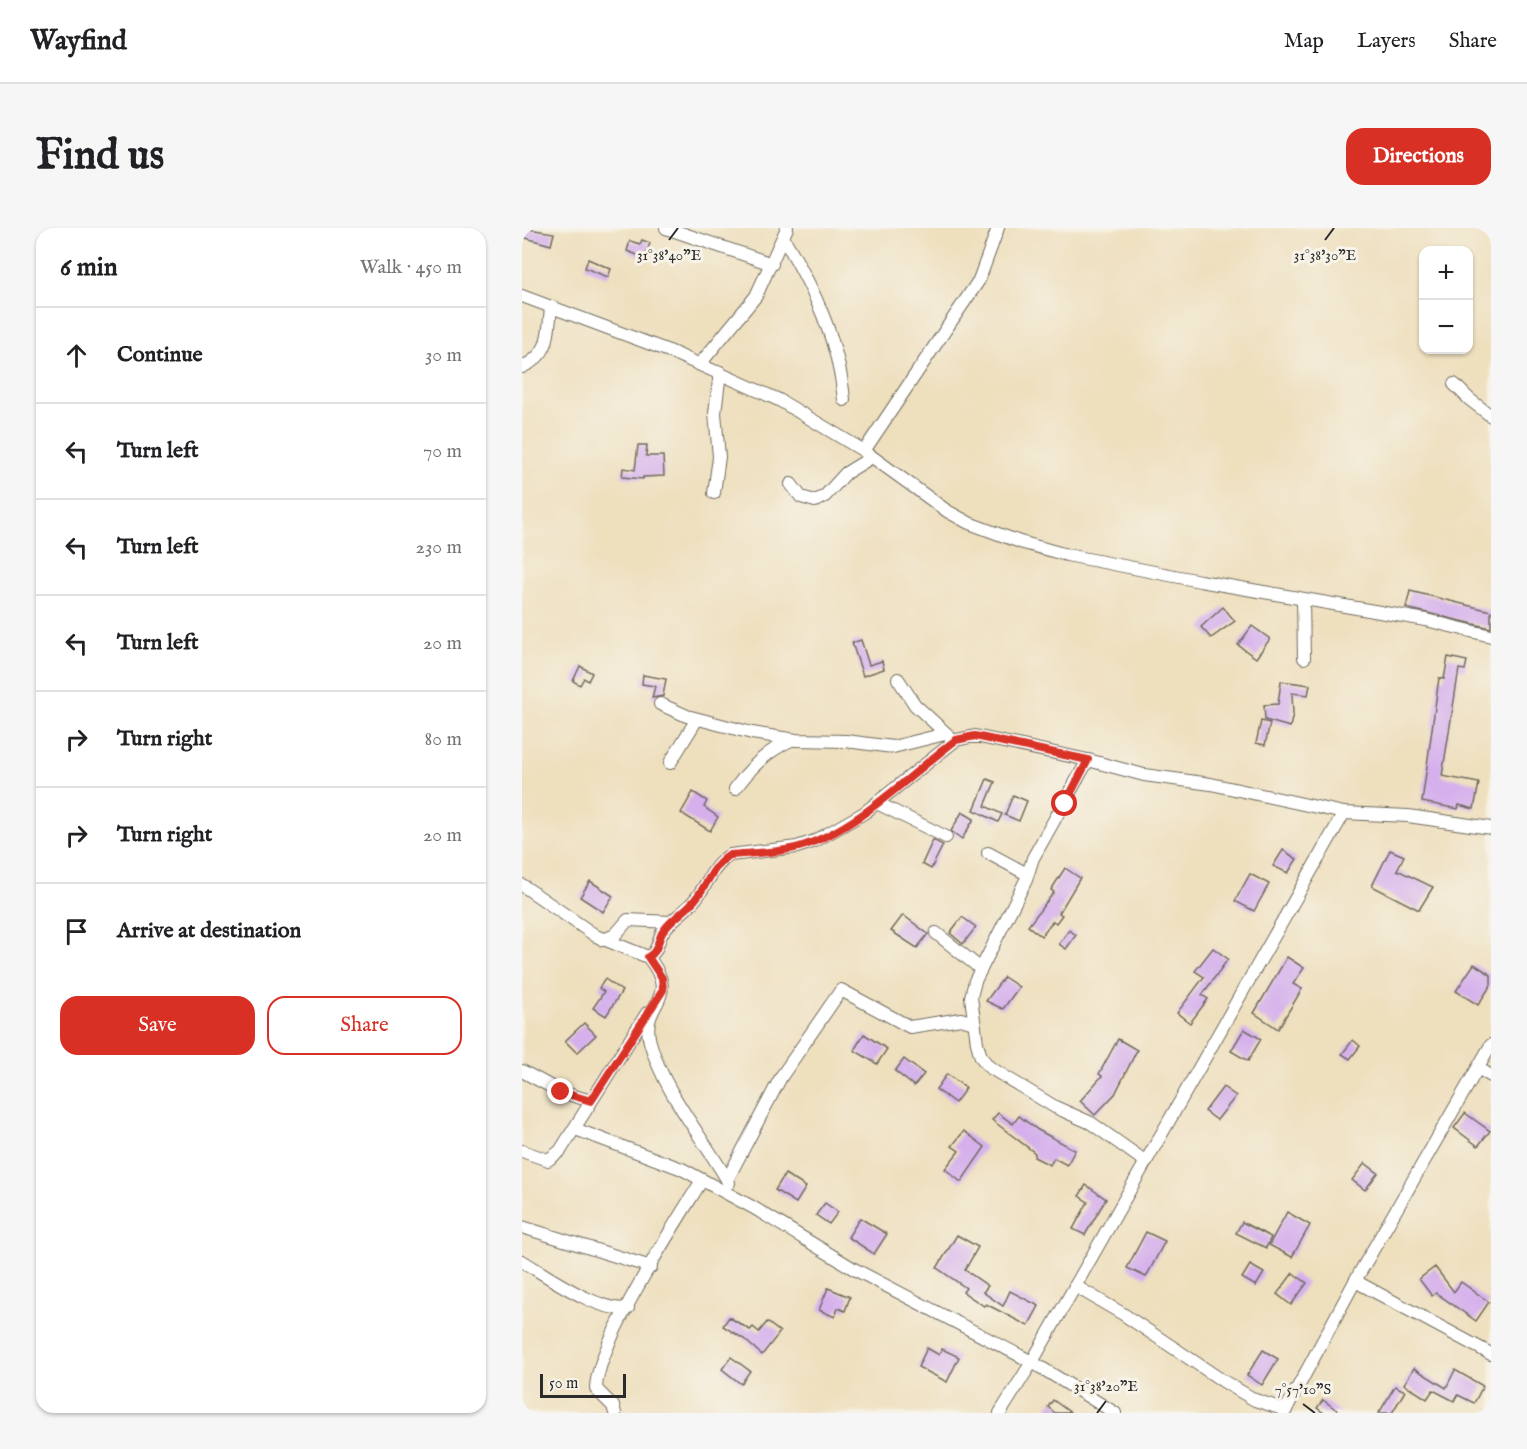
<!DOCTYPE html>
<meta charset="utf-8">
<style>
body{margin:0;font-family:"IM FELL English",serif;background:#f6f6f6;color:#202124}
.controls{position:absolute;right:18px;top:18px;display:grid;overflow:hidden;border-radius:12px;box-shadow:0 2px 4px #0004}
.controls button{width:54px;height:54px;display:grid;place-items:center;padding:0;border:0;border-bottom:2px solid #e0e0e0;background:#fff;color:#202124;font:30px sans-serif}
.scale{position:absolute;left:18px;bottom:15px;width:86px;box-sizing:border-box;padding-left:6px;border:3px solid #2b2b2b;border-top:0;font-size:16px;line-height:21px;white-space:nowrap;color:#2b2b2b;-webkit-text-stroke:4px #f7f3e8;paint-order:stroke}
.stop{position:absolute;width:18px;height:18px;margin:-14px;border:4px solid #d93025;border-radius:50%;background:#fff}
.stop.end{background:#d93025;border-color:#fff;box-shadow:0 2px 6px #0008}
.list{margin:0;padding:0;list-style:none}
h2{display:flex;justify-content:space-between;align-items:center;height:78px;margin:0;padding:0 24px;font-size:26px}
h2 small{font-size:20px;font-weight:400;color:#757577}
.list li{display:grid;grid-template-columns:39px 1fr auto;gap:18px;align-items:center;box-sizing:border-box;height:96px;padding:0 24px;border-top:2px solid #e0e0e0}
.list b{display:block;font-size:22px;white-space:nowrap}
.list em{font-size:20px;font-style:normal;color:#757577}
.actions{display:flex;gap:12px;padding:18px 24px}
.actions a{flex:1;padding:14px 0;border:2px solid #d93025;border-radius:18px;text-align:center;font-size:21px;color:#d93025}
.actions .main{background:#d93025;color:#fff}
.icon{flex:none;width:33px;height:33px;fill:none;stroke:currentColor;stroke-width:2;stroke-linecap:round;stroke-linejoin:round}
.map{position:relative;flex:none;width:969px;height:1185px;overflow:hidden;border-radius:18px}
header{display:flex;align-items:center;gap:36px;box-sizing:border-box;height:84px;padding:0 30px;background:#fff;border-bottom:2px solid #e0e0e0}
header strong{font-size:28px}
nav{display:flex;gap:33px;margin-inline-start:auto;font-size:21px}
.intro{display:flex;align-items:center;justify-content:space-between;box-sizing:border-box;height:144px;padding:0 36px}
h1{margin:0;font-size:42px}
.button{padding:15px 27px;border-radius:18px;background:#d93025;color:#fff;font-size:21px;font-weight:700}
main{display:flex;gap:36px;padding:0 36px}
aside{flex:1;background:#fff;border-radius:18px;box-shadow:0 2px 4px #0004}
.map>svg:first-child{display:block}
.building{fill:#d5b0ec}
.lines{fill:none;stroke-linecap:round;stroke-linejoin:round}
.street-casing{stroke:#6f6a5e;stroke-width:14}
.street{stroke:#fff;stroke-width:12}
.route{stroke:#d93025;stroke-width:8}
.ticks{fill:none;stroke:#2b2b2b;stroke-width:2}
.ticks-label{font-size:15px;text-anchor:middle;fill:#2b2b2b;stroke:#f7f3e8;stroke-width:6;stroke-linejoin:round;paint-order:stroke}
</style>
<header>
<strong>Wayfind</strong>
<nav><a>Map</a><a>Layers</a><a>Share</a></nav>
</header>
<div class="intro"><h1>Find us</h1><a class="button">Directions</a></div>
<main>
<aside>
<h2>6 min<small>Walk · 450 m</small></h2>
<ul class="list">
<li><svg class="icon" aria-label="ahead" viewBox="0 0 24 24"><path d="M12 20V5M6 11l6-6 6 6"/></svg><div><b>Continue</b></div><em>30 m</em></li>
<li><svg class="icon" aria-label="left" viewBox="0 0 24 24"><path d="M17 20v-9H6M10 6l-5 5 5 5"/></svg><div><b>Turn left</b></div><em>70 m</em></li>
<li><svg class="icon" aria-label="left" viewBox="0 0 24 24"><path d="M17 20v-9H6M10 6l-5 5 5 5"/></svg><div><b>Turn left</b></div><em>230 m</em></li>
<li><svg class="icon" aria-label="left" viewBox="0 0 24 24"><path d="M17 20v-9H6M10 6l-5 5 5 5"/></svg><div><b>Turn left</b></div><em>20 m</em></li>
<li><svg class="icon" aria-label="right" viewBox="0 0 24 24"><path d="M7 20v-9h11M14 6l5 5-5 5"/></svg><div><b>Turn right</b></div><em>80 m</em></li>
<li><svg class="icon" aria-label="right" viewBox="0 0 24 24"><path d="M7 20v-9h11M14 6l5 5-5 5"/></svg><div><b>Turn right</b></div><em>20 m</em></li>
<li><svg class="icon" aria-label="arrive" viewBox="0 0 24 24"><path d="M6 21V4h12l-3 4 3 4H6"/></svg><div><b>Arrive at destination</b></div></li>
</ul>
<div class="actions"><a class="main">Save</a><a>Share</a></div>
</aside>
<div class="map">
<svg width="969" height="1185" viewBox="0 0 969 1185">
<rect width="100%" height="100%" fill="#f7f3e8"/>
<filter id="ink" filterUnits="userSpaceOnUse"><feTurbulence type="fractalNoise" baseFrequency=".0167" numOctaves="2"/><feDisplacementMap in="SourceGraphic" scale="12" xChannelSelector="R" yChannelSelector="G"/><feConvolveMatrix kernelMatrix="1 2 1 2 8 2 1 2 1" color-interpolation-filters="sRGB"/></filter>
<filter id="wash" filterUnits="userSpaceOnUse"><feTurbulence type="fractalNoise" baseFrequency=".008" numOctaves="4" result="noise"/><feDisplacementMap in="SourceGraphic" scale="24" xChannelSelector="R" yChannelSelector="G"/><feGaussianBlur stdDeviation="1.35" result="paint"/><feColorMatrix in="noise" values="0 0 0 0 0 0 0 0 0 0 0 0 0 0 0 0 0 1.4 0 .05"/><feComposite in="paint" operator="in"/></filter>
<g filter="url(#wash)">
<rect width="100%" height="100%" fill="#eedfbd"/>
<g id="blocks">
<!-- building -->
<g class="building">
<path d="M0,0L32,5L29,17L0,9Z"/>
<path d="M120,12L128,15L123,30L105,23L108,13L118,16Z"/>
<path d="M66,31L89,41L86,49L63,40Z"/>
<path d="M116,217H125L124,228H141L142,248L121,249V251L100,249L101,240L113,242Z"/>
<path d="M888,363L969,383V400L884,380Z"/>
<path d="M701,379L713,393L689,410L679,399Z"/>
<path d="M730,398L748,411L734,430L716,417Z"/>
<path d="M339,412L347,437L360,433L362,441L341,448L330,415Z"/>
<path d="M926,429L945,433L943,442L937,441L920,548L957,555L952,581L937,577L936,581L900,574L917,450L922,451Z"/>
<path d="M58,438L70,445L66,453L62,450L58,457L51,453Z"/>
<path d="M121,447L144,451L141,468L130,470L133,458L120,456Z"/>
<path d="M759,453L788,457L786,467L770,465L771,486L768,499L743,492L742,477L756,476Z"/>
<path d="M739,493L748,495L743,517L734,515Z"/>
<path d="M465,551L473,554L463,578L480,586L476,594L452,582Z"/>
<path d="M171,564L185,573L182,579L196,589L188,603L159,585Z"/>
<path d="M491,567L505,573L497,593L483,587Z"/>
<path d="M440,584L452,591L440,611L429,603Z"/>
<path d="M411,612L421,617L409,641L400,636Z"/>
<path d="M761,622L775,631L766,645L751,638Z"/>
<path d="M868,622L882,628L875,642L911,659L897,682L850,658Z"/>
<path d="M543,640L558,650L537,685L540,687L534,695L531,693L519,708L506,698L532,664L529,662Z"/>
<path d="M728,646L747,656L732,683L713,673Z"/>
<path d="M68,653L91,668L81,684L58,669Z"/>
<path d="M381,687L406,706L395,720L369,703Z"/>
<path d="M440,689L454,699L441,716L428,705Z"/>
<path d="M547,702L554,707L544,721L537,716Z"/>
<path d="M691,720L706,731L680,767L686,771L668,795L655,785L682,749L673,743Z"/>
<path d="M765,729L782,740L771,756L780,761L756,801L732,785Z"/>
<path d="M952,736L969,747V757L956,777L934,763Z"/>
<path d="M482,749L497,759L481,781L464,773Z"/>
<path d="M83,751L100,763L84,788L71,780L82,764L77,760Z"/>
<path d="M62,795L74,807L55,825L43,813Z"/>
<path d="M722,801L739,811L726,833L709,823Z"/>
<path d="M342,806L365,821L355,836L332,822Z"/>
<path d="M596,811L615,822L593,866L573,887L558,873L580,848L577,846Z"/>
<path d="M831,812L838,818L828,831L820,826Z"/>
<path d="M382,831L402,846L392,858L373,843Z"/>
<path d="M425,846L444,860L433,875L414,861Z"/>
<path d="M701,859L714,868L695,892L683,883Z"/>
<path d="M476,885L491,896L497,888L516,902L553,922L545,937L532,930L528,937L512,929L513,925L470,892Z"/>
<path d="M943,885L968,903L956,918L932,900Z"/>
<path d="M442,903L463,919L439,954L423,941L437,923L430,918Z"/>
<path d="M843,935L856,945L843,962L830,952Z"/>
<path d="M263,946L284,959L274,975L253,962Z"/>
<path d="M564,957L584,971L563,1007L551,1001L566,974L557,968Z"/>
<path d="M303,975L316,984L307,996L294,987Z"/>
<path d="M765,984L788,997L770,1029L747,1017Z"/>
<path d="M338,990L365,1006L352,1026L326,1009Z"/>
<path d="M720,994L749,1009L744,1020L714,1005Z"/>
<path d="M624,1004L643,1013L624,1049L605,1040Z"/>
<path d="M435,1007L456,1019L443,1042L466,1058L461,1064L481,1078L488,1063L517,1078L506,1098L464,1076L462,1078L441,1064L444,1060L415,1040Z"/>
<path d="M728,1037L742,1045L734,1058L720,1050Z"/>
<path d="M913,1039L932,1064L939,1054L967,1074L954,1093L914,1065L910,1068L897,1051Z"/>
<path d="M771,1045L785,1055L769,1077L755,1066Z"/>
<path d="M306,1060L328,1069L323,1083L316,1080L313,1089L297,1082Z"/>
<path d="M207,1089L228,1102L231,1099L237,1104L245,1094L258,1104L240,1127L222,1111L201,1098Z"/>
<path d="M405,1120L417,1127L420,1121L437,1129L425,1154L396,1139Z"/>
<path d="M741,1122L756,1131L740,1157L725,1147Z"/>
<path d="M209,1129L228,1143L219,1156L200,1141Z"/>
<path d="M892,1140L924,1160L933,1142L961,1158L952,1175L936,1167L932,1173L911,1162L905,1171L882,1156Z"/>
<path d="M873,1158L883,1163L870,1185H857Z"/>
<path d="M531,1172L549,1185H533L526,1179Z"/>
<path d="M801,1172L819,1185H802L795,1180Z"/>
</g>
</g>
</g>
<g filter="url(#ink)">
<use href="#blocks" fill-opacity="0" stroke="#6f6a5e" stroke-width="1.5"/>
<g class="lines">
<defs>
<g id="street">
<path d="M144,0L250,36"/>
<path d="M261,9C291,59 317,113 322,172"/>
<path d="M0,68L147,123L257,172L342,223L425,283L447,295L498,314L545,327L678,353L904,392L969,408"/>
<path d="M178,136L234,68L265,0"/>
<path d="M0,139C29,126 26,106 29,79"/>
<path d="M932,156L947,171L969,188"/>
<path d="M342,223L457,52L476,0"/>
<path d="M269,256L279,269L293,273L303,268L324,245L350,229"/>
<path d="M192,265L197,229L193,185L198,144"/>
<path d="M781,371L782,430"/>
<path d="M376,451L393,477L427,508"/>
<path d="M138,476L165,488L230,505L274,512L324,513L371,519L423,506"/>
<path d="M566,532L511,630L504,652L453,753L449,769L455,815L459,829L467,839L533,879L569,895L624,934"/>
<path d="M148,535L175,491"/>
<path d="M213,561C229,539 244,524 269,512"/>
<path d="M355,575L424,609"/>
<path d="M466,625L505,646"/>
<path d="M0,657L74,708L126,729C136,724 135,715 140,705C148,692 160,686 170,675C185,660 189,638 208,627L275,619L293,613L342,585L434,512L453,508L566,532L622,547L689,556L822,585L886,588L969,600"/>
<path d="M414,705L459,741"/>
<path d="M81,712L93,707L106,692L149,694"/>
<path d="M126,729C161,773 117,774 128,814C142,865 181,909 207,955"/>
<path d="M956,840L969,848"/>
<path d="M0,843L39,864L69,873"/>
<path d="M53,901L160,941L232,980L332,1041L510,1134L593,1185"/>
<path d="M0,923L26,932L38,923L125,785"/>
<path d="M205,952L259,849L319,762L388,799L439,791L452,795"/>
<path d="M0,999L129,1039"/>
<path d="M0,1033C24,1047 79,1086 106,1080"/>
<path d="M833,1053L969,1126"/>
<path d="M553,1058L601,1086L701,1153L733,1172L764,1182"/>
<path d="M93,1185L91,1178L74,1161C74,1116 154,995 180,952"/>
<path d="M478,1185L510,1134L822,585"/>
<path d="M762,1185L833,1053L969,817"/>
</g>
</defs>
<!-- street casing -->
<use href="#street" class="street-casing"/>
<!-- street -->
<use href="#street" class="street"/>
</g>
</g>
<g class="lines" filter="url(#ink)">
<!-- route -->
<path class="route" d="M39,864L69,873L141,762L140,750L126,729C136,724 135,715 140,705C148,692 160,686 170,675C185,660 189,638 208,627C231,625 256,625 277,619C335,602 387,547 434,512L453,508L566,532L543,576"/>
</g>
<!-- ticks -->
<path class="ticks" d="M147,12L156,0M803,12L812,0M781,1176L793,1185M575,1185L584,1173"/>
<g class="ticks-label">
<text x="147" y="32">31°38'40"E</text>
<text x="803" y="32">31°38'30"E</text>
<text x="584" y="1163">31°38'20"E</text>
<text x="781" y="1166">7°57'10"S</text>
</g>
</svg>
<div class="controls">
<button>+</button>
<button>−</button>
</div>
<div class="scale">50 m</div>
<div class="stop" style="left:543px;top:576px"></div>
<div class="stop end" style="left:39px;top:864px"></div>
</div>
</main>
